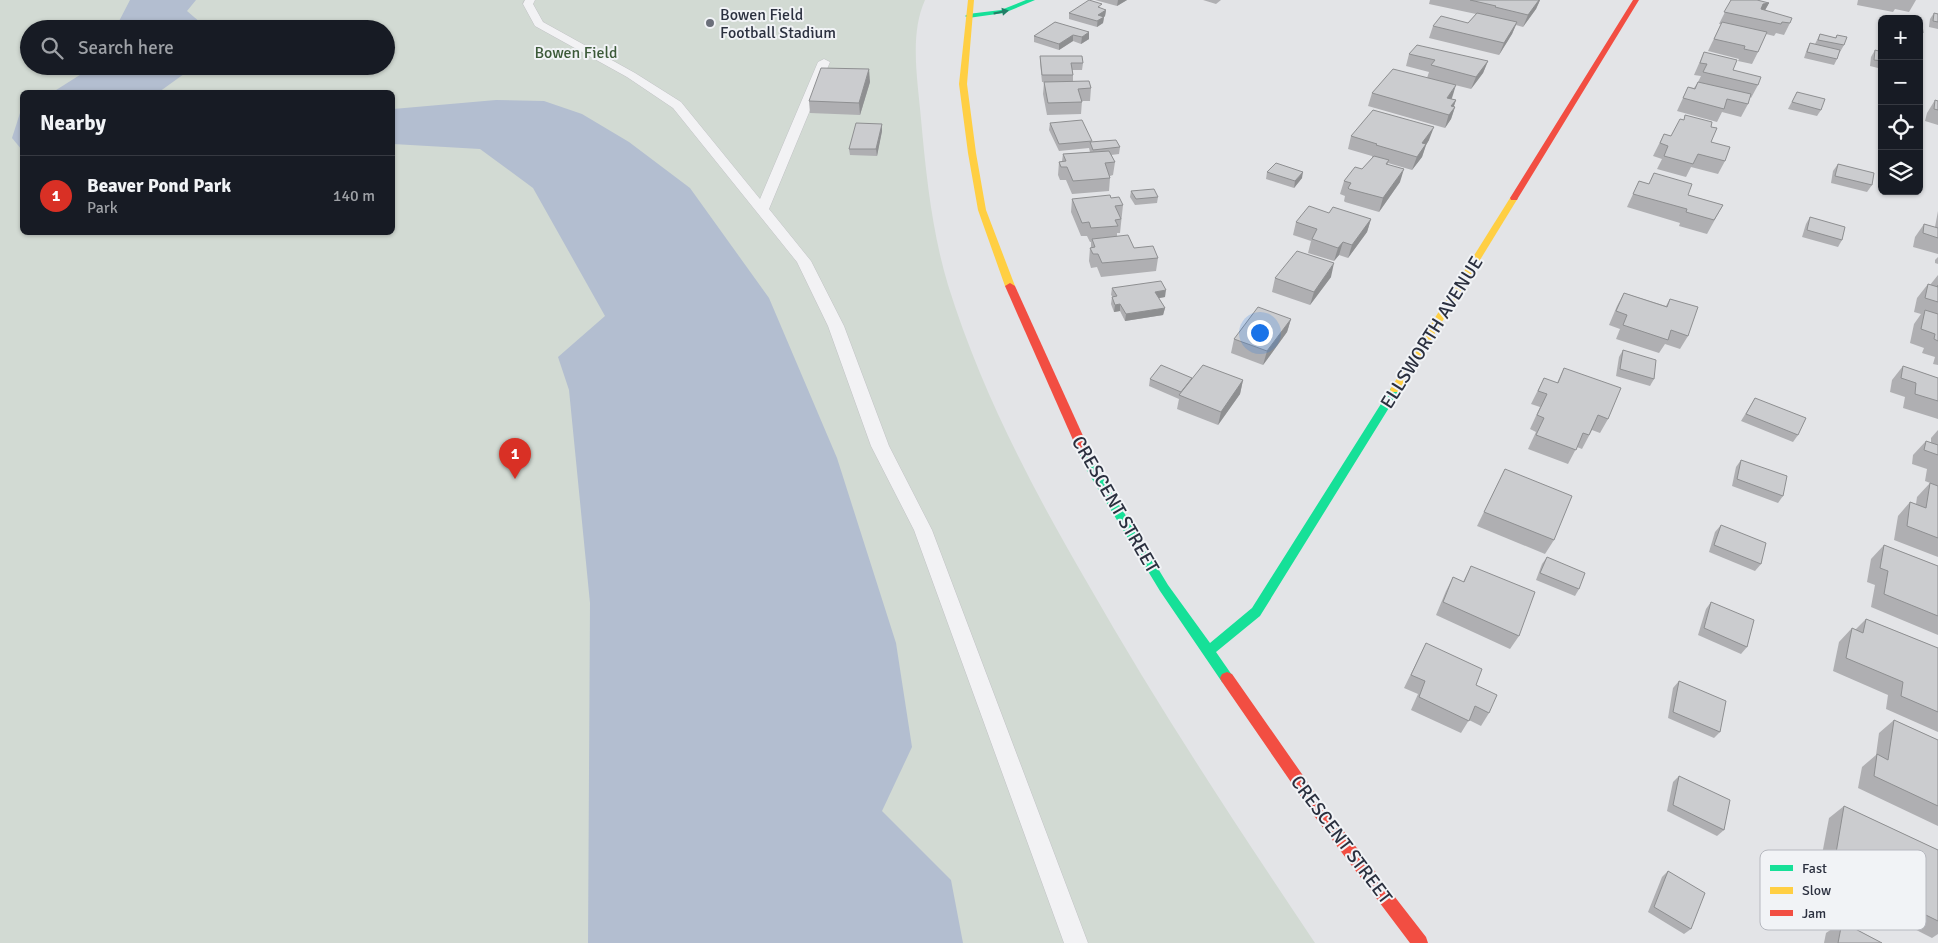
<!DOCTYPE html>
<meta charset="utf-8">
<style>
body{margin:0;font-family:Signika,sans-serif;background:#20242c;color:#f1f3f6}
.controls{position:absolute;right:15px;top:15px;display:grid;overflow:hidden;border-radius:8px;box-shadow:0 1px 4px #0004}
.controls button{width:45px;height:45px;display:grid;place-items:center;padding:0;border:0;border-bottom:1px solid #363941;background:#171b24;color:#f1f3f6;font:25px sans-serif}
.you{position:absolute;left:1259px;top:332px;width:18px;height:18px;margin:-12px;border:4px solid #fff;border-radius:50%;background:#1a73e8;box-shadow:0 0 0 8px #1a73e833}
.badge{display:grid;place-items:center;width:32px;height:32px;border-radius:50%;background:#d93025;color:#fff;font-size:16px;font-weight:700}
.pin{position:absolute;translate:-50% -41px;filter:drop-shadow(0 1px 2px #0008)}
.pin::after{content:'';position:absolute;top:26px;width:18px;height:15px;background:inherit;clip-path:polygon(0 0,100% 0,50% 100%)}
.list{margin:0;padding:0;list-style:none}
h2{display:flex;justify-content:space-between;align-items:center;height:65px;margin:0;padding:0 20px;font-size:21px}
h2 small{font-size:16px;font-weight:400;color:#9ea1a6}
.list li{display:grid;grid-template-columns:32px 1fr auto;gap:15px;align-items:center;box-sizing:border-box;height:80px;padding:0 20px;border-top:1px solid #363941}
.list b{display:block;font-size:19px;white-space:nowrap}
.list p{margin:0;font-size:16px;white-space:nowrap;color:#9ea1a6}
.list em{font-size:16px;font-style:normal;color:#9ea1a6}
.icon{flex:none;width:28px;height:28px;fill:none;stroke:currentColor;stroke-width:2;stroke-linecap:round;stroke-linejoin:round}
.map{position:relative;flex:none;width:1938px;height:943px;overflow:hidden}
.search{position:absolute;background:#171b24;box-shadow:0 1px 4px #0004;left:20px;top:20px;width:375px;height:55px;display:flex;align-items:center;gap:12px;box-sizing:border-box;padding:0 18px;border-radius:28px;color:#9ea1a6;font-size:19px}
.panel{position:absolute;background:#171b24;box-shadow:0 1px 4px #0004;left:20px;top:90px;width:375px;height:145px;border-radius:8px}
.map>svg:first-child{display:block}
.green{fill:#d2dad3;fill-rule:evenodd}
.water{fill:#b3bed0}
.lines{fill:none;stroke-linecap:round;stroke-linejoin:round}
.lane-casing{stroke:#c1c2c5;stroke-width:1}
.lane{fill:#f2f2f4;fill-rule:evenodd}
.fast{fill:#16e098;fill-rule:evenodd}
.slow{fill:#ffcf43;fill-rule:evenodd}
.jam{fill:#f24e42;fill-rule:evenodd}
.wall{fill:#afafb2}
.shaded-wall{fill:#8e8f91}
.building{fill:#cbcccf;stroke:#8e8f91}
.oneway{fill:#227f67}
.poi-dot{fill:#6b6f7a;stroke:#f1f3f6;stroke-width:2}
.labels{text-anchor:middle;stroke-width:4;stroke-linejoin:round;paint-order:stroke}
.far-poi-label{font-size:16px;fill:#2b303f;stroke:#f1f3f6;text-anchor:start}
.far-park-label{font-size:16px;fill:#3c5a39;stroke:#f1f3f6}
.street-label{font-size:19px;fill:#2b303f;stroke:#f1f3f6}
.key{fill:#f1f3f6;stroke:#b6b8bf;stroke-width:1}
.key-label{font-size:14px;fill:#2b303f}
</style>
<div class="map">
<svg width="1938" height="943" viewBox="0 0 1938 943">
<rect width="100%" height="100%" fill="#e3e4e7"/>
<!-- green -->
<path class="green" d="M0,0H925C909,35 918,82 921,119C926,174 932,232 948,285C981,391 1032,488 1088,584C1158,707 1236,825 1315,943H0ZM29,29H386V66H29ZM22,92H392V232H22Z"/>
<!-- water -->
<g class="water">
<path d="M130,0H196L187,11L208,29H115Z"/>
<path d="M94,66H195L159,92H53Z"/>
<path d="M496,100L544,101L582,114L629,142L690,188L769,298L837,458L896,643L912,747L882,811L951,880L963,943H588L590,603L569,390L558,357L605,316L533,188L480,149L393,144V109Z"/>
<path d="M22,112V150L12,138L20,113Z"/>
</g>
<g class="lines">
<defs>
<path id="lane" d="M525,0H535L533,4L543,22L635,73L681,102L760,199L818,62L824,59L830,62L769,209L811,261L844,326L889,446L932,530L1088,943H1064L914,530L871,446L828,326L797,262L673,108L627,77L535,26L523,4Z"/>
</defs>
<!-- lane casing -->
<use href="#lane" class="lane-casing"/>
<!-- lane -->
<use href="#lane" class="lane"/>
<!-- fast -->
<g class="fast">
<path d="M1026,0H1035L1004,13L968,18L965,16L968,14L1001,10Z"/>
<path d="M1395,387L1400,390L1260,616L1216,652L1234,678L1232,682L1227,684L1222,682L1160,591L1086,469L1077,449L1079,446H1087L1097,468L1168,585L1210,643L1252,608L1391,388Z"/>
</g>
<!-- slow -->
<g class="slow">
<path d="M968,0H974L967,84L976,153L986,210L1015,286L1010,289L1005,286L978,210L968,153L959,84Z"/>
<path d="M1514,195L1518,198L1399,392H1391L1390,390L1391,388L1510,198Z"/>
</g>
<!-- jam -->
<g class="jam">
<path d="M1633,0H1639L1518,198L1517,200H1511L1510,198Z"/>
<path d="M1010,283L1015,286L1089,449L1087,452H1079L1077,449L1005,286Z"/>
<path d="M1227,672L1232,674L1325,807L1426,937L1428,943H1410L1315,817L1222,682L1220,678L1222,674Z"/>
</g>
</g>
<!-- wall -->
<g class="wall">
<path d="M1095,0H1127L1117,6Z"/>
<path d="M1203,0H1221L1216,4Z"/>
<path d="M1430,0H1540L1536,9L1523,27L1516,25L1512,34L1499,55L1429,38L1433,26L1468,23L1476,14L1429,4Z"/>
<path d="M1731,0L1769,3L1765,10L1790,23L1784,35L1776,33L1774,36L1766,34L1758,52L1752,64L1738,61L1739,59L1708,51L1721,24H1719Z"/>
<path d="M1858,0H1916L1909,12L1895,9L1893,12L1857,5Z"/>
<path d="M1102,9L1106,10L1105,16L1104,17L1103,23L1097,27L1069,19V13Z"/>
<path d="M1934,13L1938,14V29L1929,27L1930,19Z"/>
<path d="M1055,22L1089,39L1081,44L1073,41L1059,50L1034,42V36Z"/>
<path d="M1919,24L1923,33L1919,39Z"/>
<path d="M1820,34L1835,38L1837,35L1844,45L1840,52V51L1837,59L1834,65L1804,58L1807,49L1810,43L1815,44Z"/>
<path d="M1875,50L1882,52V69L1870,66L1871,57Z"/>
<path d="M1704,52L1758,85L1751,98L1750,97L1748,104L1741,117L1722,112L1717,122L1677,111L1688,87L1694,88L1698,82L1701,76L1694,75Z"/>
<path d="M1409,54L1488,61L1483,73L1471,89L1427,78L1429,72L1406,66Z"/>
<path d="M1040,56L1083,63L1082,70H1072L1073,75V81L1091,88L1090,101H1082L1081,114L1047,115L1043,94L1044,82H1054H1042L1040,62Z"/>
<path d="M870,82L860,115L810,113L809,101Z"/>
<path d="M1797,92L1821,110L1817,116L1788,109Z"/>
<path d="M1372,93L1452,98L1451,99L1456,100L1454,106L1455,107L1451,119L1445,128L1368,106Z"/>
<path d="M1935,100L1938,101V125L1925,121L1927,113Z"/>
<path d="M1050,123L1092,142L1120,147L1119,154L1111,155L1115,162L1113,175L1110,176V178L1109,191L1072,194L1066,180H1060L1058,175L1059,162L1062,161L1063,154L1090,152L1089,148L1059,151L1049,130Z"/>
<path d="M882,124V131L877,156L850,155L849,149Z"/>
<path d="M1711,127V142L1725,161L1718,174L1691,167L1686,177L1657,169L1662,159L1653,156L1664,134L1671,136Z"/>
<path d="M1351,136L1429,140L1426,145L1422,157L1412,170L1388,163V164L1400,182L1379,212L1345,202L1344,201L1345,196L1340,194L1344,181L1362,169L1372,158V156L1348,149Z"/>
<path d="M1838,164L1872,185L1867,192L1831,183L1833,171Z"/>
<path d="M1267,172L1302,178L1294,188L1266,179Z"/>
<path d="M1654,173L1688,195L1723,205L1707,234L1679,226L1680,223L1627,207L1639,181L1649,184Z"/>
<path d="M1131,191L1158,197L1157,203L1135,205L1130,197Z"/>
<path d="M1111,198L1123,205L1120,233H1117V236L1134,248L1158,258L1156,271L1101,277L1097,267L1091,268L1089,261L1090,248H1091V242H1090L1087,236H1081L1071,212L1072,199Z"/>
<path d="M1938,211V254L1913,247L1915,237L1924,224L1935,227Z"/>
<path d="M1329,213L1371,219L1367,232L1348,258L1339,255L1334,261L1308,253L1311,241L1293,235L1296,222Z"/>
<path d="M1810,217L1842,240L1838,247L1802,237L1806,224Z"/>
<path d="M1938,257V264L1935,263V260Z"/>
<path d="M1938,275V365L1933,364L1935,357L1922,353L1924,348L1910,343L1914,324L1921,314L1914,312L1917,298L1928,284L1930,285Z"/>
<path d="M1331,277L1310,305L1272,292L1275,278Z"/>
<path d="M1112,288L1165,297L1159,298L1165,308L1163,315L1125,321L1120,311L1114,312L1111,304L1112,297H1113L1111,295Z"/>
<path d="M1624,293L1666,306L1670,299L1688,336L1680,349L1665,344L1659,353L1616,339L1620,329L1609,325L1617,306Z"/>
<path d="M1291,319L1287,332L1263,365L1231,353L1234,339Z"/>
<path d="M1623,350L1654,379L1650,386L1616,376L1619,357Z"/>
<path d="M1903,366L1938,378V419L1903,408L1905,397L1890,392L1892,380Z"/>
<path d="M1564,368L1608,419L1600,433L1592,430L1582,449L1577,447L1568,464L1528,449L1536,432L1530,429L1540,407L1531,404L1544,378L1557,383Z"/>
<path d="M1192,378L1243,380L1240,394L1218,425L1177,409L1179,399L1149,386L1150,379Z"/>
<path d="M1755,398L1798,435L1793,442L1741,421Z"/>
<path d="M1938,430V486L1925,481L1927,469L1912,464L1913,455L1926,441L1931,443V438Z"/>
<path d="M1741,460L1783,496L1778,503L1732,486L1736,467Z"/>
<path d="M1505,469L1554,540L1545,554L1477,526Z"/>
<path d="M1930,483L1938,486V557L1894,540L1898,516L1910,502L1916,504L1917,497Z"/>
<path d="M1721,525L1761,564L1755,571L1709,552L1715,532Z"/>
<path d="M1884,545L1938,566V635L1871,607L1875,585L1867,582L1871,559Z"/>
<path d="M1547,557L1579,589L1575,596L1536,580L1542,564Z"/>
<path d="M1471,566L1519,636L1510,649L1436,615L1446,591L1453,577L1463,582Z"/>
<path d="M1711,602L1747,647L1741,654L1698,635L1706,609Z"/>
<path d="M1866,619L1938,648V732L1886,709L1888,695L1833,671L1839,642L1852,628L1855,630Z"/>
<path d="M1426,643L1476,685L1489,713L1481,726L1469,720L1461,733L1411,710L1418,694L1404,688Z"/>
<path d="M1679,681L1720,732L1714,738L1668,718L1673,688Z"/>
<path d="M1894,720L1938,740V826L1858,788L1862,767L1876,755L1879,733Z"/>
<path d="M1679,776L1724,830L1717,836L1667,811L1673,782Z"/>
<path d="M1844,806L1938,850V934L1932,938L1838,890L1841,876L1820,865L1829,818Z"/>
<path d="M1668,871L1691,929L1684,934L1648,912L1662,877Z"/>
<path d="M1842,922L1882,943H1824L1826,933Z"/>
</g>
<!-- shaded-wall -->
<g class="shaded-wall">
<path d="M1118,0H1127L1117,6Z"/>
<path d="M1539,0H1540L1536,9L1523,27L1528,15Z"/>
<path d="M1769,3L1763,14L1757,16L1763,4Z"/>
<path d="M1106,10L1105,16L1104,17L1103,23L1097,27L1098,15Z"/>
<path d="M1517,22L1512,34L1499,55L1504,43Z"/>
<path d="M1089,32V39L1081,44L1082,37Z"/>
<path d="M1073,35V41L1059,50V44Z"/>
<path d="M1488,61L1483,73L1471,89L1476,77Z"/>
<path d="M869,69L870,82L860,115L859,103Z"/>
<path d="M1456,85L1452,98L1443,110L1447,98Z"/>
<path d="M1456,100L1452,111L1455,107L1451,119L1445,128L1451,106Z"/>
<path d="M882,124V131L877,156L876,149Z"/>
<path d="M1434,127L1429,140L1426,145L1422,157L1412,170L1422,143Z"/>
<path d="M1404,169L1400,182L1379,212L1383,198Z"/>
<path d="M1303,172L1302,178L1294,188L1295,181Z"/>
<path d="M1371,219L1367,232L1348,258L1352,245Z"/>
<path d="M1343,242L1339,255L1334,261L1338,248Z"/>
<path d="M1334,263L1331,277L1310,305L1314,292Z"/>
<path d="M1166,290L1165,297L1154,299L1155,292Z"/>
<path d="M1120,304V311L1114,312L1115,305Z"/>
<path d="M1165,308L1163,315L1125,321L1126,314Z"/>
<path d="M1291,319L1287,332L1263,365L1267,351Z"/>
<path d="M1243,380L1240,394L1218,425L1221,412Z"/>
</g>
<!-- building -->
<g class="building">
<path d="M1089,0L1102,4L1098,7L1106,10L1098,15L1104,17L1097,21L1069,13Z"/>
<path d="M1470,0H1539L1528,15L1495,7L1496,6Z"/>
<path d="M1731,0H1757L1769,3L1763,4L1761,9L1792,18L1790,23L1782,22L1781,24L1724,12Z"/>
<path d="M1477,13L1517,22L1504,43L1433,26L1441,16L1468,23Z"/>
<path d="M1934,13L1938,14V22L1933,21Z"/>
<path d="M1055,22L1089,32L1082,37L1073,35L1059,44L1034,36Z"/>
<path d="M1722,22L1767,32L1758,52L1744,49L1745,46L1714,39Z"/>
<path d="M1919,24H1922L1923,33L1919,32Z"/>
<path d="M1820,34L1836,38L1837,35L1847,37L1844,45L1818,40Z"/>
<path d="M1810,43L1840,50L1837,59L1807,52Z"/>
<path d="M1417,45L1488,61L1476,77L1431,65L1435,60L1409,54Z"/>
<path d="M1875,50L1882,52V61L1874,60Z"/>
<path d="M1704,52L1737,60L1733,70L1761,77L1758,85L1703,72L1707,64L1700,63Z"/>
<path d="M1040,56H1082L1083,63H1071L1073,75H1042Z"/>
<path d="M821,68L869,69L859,103L809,101Z"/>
<path d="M1393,69L1456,85L1447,98L1456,100L1451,106L1455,107L1449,115L1372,93Z"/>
<path d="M1089,81L1091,88L1078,89L1082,102L1048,103L1044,82Z"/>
<path d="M1698,82L1751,94L1748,104L1727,99L1724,109L1683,98L1688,87L1695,89Z"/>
<path d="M1797,92L1825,99L1821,110L1792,102Z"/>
<path d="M1935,100L1938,101V110L1934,109Z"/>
<path d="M1373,110L1434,127L1422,143L1426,144L1417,157L1376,145L1377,144L1351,136Z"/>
<path d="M1685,115L1712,122L1711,127L1717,128L1711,142L1730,147L1725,161L1698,154L1693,164L1664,156L1668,146L1660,143L1664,134L1671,136L1680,119L1684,120Z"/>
<path d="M1082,120L1092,141L1059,144L1050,123Z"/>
<path d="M856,123L882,124L876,149H849Z"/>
<path d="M1116,140L1120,147L1093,150L1090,142Z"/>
<path d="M1109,151L1115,162L1105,163L1110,178L1073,181L1067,167H1061L1059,162L1066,161L1063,154Z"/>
<path d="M1374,156L1389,160L1386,164L1404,169L1383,198L1349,189L1348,188L1351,183L1344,181L1355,167L1362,169Z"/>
<path d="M1276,163L1303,172L1295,181L1267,172Z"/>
<path d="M1838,164L1874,173L1872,185L1835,176Z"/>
<path d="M1654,173L1692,184L1688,195L1723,205L1714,220L1686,212L1687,209L1633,194L1639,181L1649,184Z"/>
<path d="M1154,189L1158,197L1136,199L1131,191Z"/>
<path d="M1110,195L1111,198L1119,197L1123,205L1115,206L1121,219L1115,220L1118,226L1091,228L1089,222L1082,223L1072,199Z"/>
<path d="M1309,206L1329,213L1333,207L1371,219L1352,245L1343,242L1338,248L1312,239L1317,229L1296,222Z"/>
<path d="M1810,217L1845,227L1842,240L1807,230Z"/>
<path d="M1924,224L1938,228V238L1923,233Z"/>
<path d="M1128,235L1134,248L1153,246L1158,258L1102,263L1098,254H1093L1090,248L1095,247L1092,239Z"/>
<path d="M1297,251L1334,263L1314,292L1275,278Z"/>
<path d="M1161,281L1166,290L1155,292L1165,308L1126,314L1120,304L1115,305L1112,297L1117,296L1112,288Z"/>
<path d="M1928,284L1938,287V285V302L1925,298Z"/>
<path d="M1624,293L1667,307L1670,299L1698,307L1688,336L1671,330L1668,340L1623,325L1627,315L1616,311Z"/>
<path d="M1258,307L1291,319L1267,351L1234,339Z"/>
<path d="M1925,310L1938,314V341L1934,339L1935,334L1921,329Z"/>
<path d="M1623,350L1656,360L1654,379L1620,369Z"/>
<path d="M1161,365L1192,378L1181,392L1150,379Z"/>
<path d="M1203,365L1243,380L1221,412L1179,395Z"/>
<path d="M1903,366L1938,378V401L1915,394L1916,383L1901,378Z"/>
<path d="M1564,368L1621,388L1608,419L1598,415L1589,435L1583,433L1576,450L1536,435L1544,418L1537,415L1547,394L1538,391L1544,378L1558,383Z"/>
<path d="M1755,398L1806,418L1798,435L1746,414Z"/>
<path d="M1926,441L1938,445V455L1924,450Z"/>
<path d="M1741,460L1787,476L1783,496L1737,479Z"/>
<path d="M1505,469L1572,496L1554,540L1484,512Z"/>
<path d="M1930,483L1938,486V538L1907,526L1910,502L1926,508Z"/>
<path d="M1721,525L1766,543L1761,564L1714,545Z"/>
<path d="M1884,545L1938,566V616L1884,594L1888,571L1880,568Z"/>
<path d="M1547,557L1585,573L1579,589L1540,573Z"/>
<path d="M1471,566L1535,592L1519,636L1443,602L1453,577L1464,582Z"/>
<path d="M1711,602L1754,620L1747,647L1704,628Z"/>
<path d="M1866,619L1938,648V712L1901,696L1903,682L1846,658L1852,628L1863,633Z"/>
<path d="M1426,643L1482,669L1476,685L1497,695L1489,713L1475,706L1469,721L1419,697L1425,681L1411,675Z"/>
<path d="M1679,681L1726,701L1720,732L1673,712Z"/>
<path d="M1894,720L1938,740V806L1874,776L1877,754L1888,760Z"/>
<path d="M1679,776L1730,800L1724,830L1673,805Z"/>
<path d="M1844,806L1938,850V921L1853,879L1857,864L1836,853Z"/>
<path d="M1668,871L1705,893L1691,929L1654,907Z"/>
<path d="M1842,922L1882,943H1838Z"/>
</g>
<!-- one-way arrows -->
<defs><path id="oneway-solid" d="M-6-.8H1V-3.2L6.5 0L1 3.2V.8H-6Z" transform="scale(1.25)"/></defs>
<use class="oneway" href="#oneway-solid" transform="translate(1001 12) rotate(-11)"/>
<!-- markers -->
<circle class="poi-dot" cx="710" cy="23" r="5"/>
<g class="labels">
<!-- far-poi labels -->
<g class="far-poi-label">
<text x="720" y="20">Bowen Field<tspan x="720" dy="18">Football Stadium</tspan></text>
</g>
<!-- far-park labels -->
<g class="far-park-label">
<text x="576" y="58">Bowen Field</text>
</g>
<!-- street labels -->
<g class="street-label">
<text transform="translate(1431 332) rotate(-58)" y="7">ELLSWORTH AVENUE</text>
<text transform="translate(1116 504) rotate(60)" y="7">CRESCENT STREET</text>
<text transform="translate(1342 839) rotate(53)" y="7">CRESCENT STREET</text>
</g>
</g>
<!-- legend -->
<rect x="1760" y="850" width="166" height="80" rx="8" class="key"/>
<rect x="1770" y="865" width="23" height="6" fill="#16e098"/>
<rect x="1770" y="887" width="23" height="7" fill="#ffcf43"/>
<rect x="1770" y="910" width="23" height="6" fill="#f24e42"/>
<g class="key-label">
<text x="1802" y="873">Fast</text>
<text x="1802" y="895">Slow</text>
<text x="1802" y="918">Jam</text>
</g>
</svg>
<div class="controls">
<button>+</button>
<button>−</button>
<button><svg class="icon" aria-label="locate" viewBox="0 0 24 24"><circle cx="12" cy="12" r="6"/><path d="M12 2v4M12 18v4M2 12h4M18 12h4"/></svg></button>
<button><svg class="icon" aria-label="layers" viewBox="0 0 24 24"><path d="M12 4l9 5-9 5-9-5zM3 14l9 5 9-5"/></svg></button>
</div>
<div class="you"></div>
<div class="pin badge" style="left:515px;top:479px">1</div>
<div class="search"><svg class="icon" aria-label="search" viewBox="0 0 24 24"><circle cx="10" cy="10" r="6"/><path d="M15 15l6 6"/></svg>Search here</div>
<section class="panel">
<h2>Nearby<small></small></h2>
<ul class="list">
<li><span class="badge">1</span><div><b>Beaver Pond Park</b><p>Park</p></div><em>140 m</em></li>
</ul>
</section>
</div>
